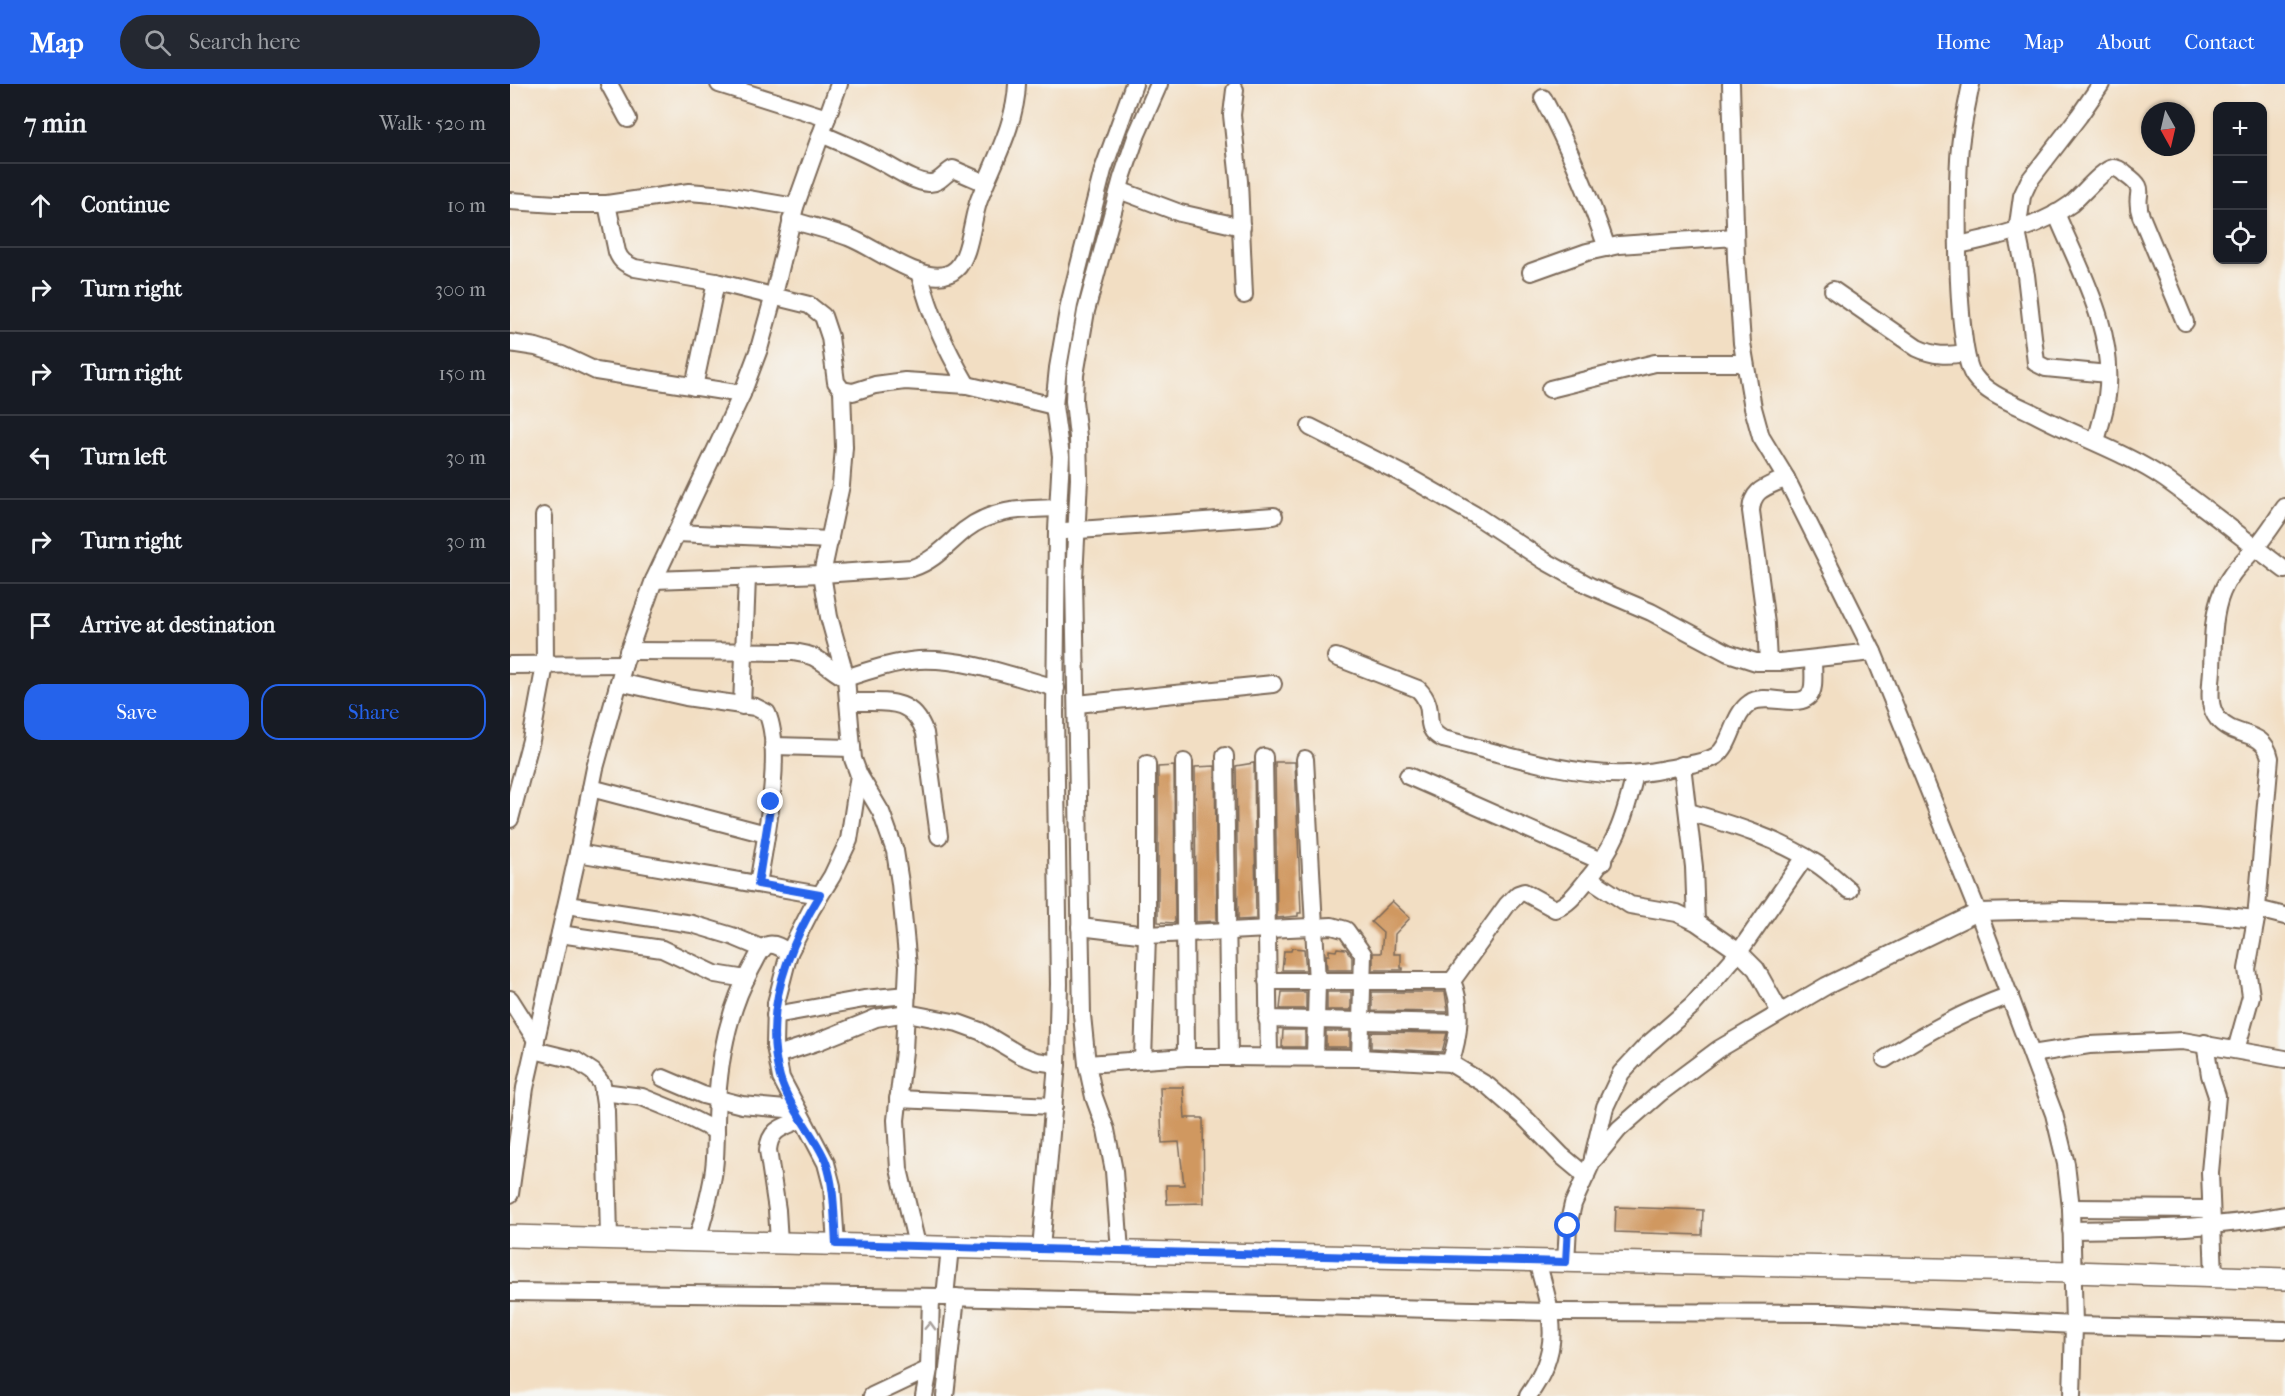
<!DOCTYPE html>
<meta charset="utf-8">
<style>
body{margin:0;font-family:"IM FELL French Canon",serif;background:#242831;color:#f1f3f6}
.controls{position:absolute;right:18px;top:18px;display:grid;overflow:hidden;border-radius:12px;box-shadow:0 2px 4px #0004}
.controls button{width:54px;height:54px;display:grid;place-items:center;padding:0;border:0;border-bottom:2px solid #363941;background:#171b24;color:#f1f3f6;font:30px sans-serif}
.compass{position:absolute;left:1631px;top:18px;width:54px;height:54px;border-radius:50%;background:#171b24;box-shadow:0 2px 4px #0004;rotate:172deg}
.stop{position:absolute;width:18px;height:18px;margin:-14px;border:4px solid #2563eb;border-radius:50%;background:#fff}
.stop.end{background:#2563eb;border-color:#fff;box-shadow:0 2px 6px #0008}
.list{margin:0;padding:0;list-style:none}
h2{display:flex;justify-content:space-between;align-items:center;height:78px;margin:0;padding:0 24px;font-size:26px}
h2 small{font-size:20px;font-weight:400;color:#9ea1a6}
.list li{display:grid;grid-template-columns:39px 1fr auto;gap:18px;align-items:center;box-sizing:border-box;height:84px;padding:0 24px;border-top:2px solid #363941}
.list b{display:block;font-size:22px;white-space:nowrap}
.list em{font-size:20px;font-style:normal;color:#9ea1a6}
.actions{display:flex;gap:12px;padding:18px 24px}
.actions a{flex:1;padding:14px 0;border:2px solid #2563eb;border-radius:18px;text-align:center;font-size:21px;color:#2563eb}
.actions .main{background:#2563eb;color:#fff}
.icon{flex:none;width:33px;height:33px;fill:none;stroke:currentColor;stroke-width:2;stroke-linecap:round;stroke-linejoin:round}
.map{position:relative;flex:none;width:1775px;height:1312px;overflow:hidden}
header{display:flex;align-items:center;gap:36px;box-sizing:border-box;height:84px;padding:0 30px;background:#2563eb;color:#fff}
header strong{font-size:28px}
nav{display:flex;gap:33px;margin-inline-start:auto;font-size:21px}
.search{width:420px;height:54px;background:#242831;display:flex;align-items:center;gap:15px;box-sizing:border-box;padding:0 21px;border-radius:33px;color:#9ea1a6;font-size:22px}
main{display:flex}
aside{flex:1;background:#171b24}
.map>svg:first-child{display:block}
.building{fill:#d09861}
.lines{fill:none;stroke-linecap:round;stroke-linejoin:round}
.minor-casing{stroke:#7b6958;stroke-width:20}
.tertiary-casing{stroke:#7b6958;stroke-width:24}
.minor{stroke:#fff;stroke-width:16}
.tertiary{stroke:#fff;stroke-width:21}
.oneway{stroke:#a79f9a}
.route{stroke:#2563eb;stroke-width:8}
</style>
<header>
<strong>Map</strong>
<div class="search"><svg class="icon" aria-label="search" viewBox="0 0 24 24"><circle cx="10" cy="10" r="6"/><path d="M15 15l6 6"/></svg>Search here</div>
<nav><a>Home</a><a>Map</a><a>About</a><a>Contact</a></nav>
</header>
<main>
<aside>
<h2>7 min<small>Walk · 520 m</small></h2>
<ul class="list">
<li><svg class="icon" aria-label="ahead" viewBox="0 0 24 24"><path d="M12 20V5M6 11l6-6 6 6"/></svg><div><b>Continue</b></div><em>10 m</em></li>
<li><svg class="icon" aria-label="right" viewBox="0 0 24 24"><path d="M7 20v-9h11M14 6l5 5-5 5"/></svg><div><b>Turn right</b></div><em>300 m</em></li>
<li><svg class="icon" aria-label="right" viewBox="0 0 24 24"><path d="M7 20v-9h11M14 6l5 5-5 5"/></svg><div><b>Turn right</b></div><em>150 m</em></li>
<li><svg class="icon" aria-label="left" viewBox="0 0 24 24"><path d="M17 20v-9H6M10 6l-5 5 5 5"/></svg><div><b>Turn left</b></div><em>30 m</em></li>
<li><svg class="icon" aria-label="right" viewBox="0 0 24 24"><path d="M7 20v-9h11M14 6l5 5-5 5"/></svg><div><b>Turn right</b></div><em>30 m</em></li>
<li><svg class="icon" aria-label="arrive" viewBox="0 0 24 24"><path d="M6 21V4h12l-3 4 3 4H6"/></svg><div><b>Arrive at destination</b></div></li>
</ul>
<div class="actions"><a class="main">Save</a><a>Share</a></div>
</aside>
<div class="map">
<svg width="1775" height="1312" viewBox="0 0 1775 1312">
<rect width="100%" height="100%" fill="#f6f6f2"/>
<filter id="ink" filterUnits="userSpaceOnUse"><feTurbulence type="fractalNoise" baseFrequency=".0167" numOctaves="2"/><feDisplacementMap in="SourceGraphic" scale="12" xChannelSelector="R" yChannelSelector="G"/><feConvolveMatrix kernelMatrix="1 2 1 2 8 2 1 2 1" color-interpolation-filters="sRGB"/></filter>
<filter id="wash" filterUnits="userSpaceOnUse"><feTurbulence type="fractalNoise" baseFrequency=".008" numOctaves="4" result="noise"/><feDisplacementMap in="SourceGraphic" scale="24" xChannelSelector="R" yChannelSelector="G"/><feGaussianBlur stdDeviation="1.35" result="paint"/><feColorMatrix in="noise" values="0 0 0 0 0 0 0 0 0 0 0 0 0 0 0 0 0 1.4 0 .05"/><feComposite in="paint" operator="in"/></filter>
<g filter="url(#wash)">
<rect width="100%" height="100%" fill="#f2dec3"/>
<g id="blocks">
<!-- building -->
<g class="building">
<path d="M765,678H785L791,829H788V832L767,834Z"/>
<path d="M744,679L746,835L728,836L726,682Z"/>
<path d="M664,682L665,839L648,838V683Z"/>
<path d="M705,682L707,837L686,838L685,683Z"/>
<path d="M882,817L900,834L885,850L884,870H891V884H893V886H863V869H871L873,849L861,838Z"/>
<path d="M782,864L794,865L796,886H772L774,867H781Z"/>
<path d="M827,864L836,865L842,873V886H817L816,871H819V866L826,867Z"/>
<path d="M772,908H796V925H770Z"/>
<rect x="817" y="908" width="24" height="18"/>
<path d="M862,908H935L938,928L862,927Z"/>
<path d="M773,946H795V963H772Z"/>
<rect x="816" y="947" width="24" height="16"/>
<path d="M861,948L937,949L932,968L861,964Z"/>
<path d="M650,1003H673L675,1034H693L694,1119L657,1120L656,1101H674L669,1058L652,1059Z"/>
<path d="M1106,1123L1193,1126L1192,1151L1105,1148Z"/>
</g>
</g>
</g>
<g filter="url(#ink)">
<use href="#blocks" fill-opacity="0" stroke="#7b6958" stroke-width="1.5"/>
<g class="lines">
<defs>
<g id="minor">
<path d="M99,0L118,35"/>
<path d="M209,0L317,34"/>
<path d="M1221,0L1226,175L1232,259L1243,324L1251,353L1276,394L1363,568L1468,828L1544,1030L1556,1080L1561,1124L1564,1241L1562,1312"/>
<path d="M1461,0C1457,21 1452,42 1450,63C1446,99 1445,268 1464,292C1477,311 1506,320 1525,330C1568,353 1615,368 1655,395C1696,424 1735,456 1775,486"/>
<path d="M1591,0L1569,32L1519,97L1512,112L1507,148L1516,191L1526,279L1536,284L1598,290"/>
<path d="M725,6L722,31L729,97L734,211"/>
<path d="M1033,14C1059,63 1079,111 1097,164"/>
<path d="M311,50C330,58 349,66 368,76C383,83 402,98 419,99C429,100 435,89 443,85L475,99"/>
<path d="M609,106L670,129L732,143"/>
<path d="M0,117L46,120H97L179,108L215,111L285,123"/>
<path d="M97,120L107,168C111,178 116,180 125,184L206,198L299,221L313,232L320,253L326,298L332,306L343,308L365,301L395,297L457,301L544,322"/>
<path d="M1546,129C1570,187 1606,247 1597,312C1595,327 1590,342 1586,357"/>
<path d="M281,136C300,142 320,146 338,153C364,162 421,209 446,185C460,173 462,134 469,116C483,79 506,40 507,0"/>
<path d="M1449,161C1488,152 1528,144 1561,120C1570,113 1593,85 1603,84C1607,84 1612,87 1615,90C1641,108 1622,107 1631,132L1675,238"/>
<path d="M409,188C421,233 434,261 457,301"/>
<path d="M1021,188L1077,168L1109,161L1225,153"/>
<path d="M1323,206L1407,264C1424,272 1437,272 1455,269"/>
<path d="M0,259L26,263L52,271L86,287L232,310"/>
<path d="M184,303L206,198"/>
<path d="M1040,305L1145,279H1235"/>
<path d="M332,306L334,363L331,401L312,490L319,533L336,594L343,675L349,691L371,728L385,767L390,799L398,882L394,967L386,1036L389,1085L407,1161"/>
<path d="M800,343L893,390L965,431L1035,477L1080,502L1141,528L1218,569L1246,578H1270L1363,568"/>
<path d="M555,447L764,432"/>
<path d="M167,449L320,456"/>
<path d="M144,496L312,490L402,484C424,477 438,460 455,446C483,424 516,425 549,424"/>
<path d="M118,567L284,568C292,570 300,570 307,575C318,581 325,589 336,594C360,586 384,578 409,576C454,574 502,592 546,604"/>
<path d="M826,573L908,605C930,627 908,642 933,655C986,668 1063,693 1117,690C1133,690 1150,686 1166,683C1179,680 1195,679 1206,672C1223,660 1222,631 1240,619C1257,606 1299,632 1303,602C1304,593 1303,584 1303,575"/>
<path d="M1258,578L1256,540L1241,427C1242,404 1258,403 1276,394"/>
<path d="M0,581L114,580"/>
<path d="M109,598L176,613L245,623L257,629C274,667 255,758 248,800"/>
<path d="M340,618C373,619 402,611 415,649L429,752"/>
<path d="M567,620L763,600"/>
<path d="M232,622L237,493"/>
<path d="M263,662L342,664"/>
<path d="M715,672L719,973"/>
<path d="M754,673L759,972"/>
<path d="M795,675L807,898L805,973"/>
<path d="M674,678L676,973"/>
<path d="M1172,681L1184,783L1186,838"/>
<path d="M898,692L1093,778"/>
<path d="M81,704L256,750"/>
<path d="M1179,728C1223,741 1267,754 1307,780C1318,787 1328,797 1339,806"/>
<path d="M0,735L21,656L35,581L34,432"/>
<path d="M68,769L310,811"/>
<path d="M1079,794L1120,821L1167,829L1186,838L1229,868L1246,885L1270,928"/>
<path d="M57,821L182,840L222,852L253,865"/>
<path d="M1747,825L1775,832"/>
<path d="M570,843L637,851L822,842L836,846L853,870L850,974"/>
<path d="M50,850L152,865L205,890L236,895"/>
<path d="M757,897H942C953,922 949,954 940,979"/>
<path d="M942,897L997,821L1008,810L1014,808L1045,825C1057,821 1065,811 1073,801C1105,764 1114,737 1125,690"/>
<path d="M0,915L26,956"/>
<path d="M265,931L354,915L397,911"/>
<path d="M757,935L948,939"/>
<path d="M1695,959L1700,991L1707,1012L1700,1088L1704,1193"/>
<path d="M24,966L65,976L83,988L92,1000L96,1027L99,1154"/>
<path d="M1726,966L1741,912L1737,885L1746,835L1760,674C1754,644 1724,655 1708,635C1697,622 1701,603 1702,586C1703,561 1702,532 1712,508C1719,490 1732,479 1745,464C1756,452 1765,437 1775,423"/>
<path d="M1522,970L1579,961L1673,957L1775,975"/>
<path d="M267,971L307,958L366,934L397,929L448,939L470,947L510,971L526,977L547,980"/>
<path d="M1375,975C1417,948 1453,928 1500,911"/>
<path d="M633,976L637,851V680"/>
<path d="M577,980L676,973H719L850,974L940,979L978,1002L1015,1034L1052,1072L1076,1092"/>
<path d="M153,994L193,1011L232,1021L287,1026"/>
<path d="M93,1008L132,1013L164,1026L206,1047"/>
<path d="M388,1015L544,1022"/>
<path d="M1083,1073L1095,1023L1111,989L1136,962L1182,922L1229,868L1295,773"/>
<path d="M0,1110L15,1004L68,769L85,684L114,580L144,496L232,310L249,265L264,211L285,123L329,0"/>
<path d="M1561,1124L1701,1125"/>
<path d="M1561,1146C1633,1145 1704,1145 1775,1131"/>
<path d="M187,1156C194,1132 201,1109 204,1085C207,1062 205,1038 207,1016C210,971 220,922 242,883C246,877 250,864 258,861C266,859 273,865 279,869"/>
<path d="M269,1158L267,1126L258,1066C260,1044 274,1043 292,1035"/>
<path d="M326,1160L322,1102L316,1079L271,994L265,962L266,919L279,869L301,826L322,792L339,756L349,691"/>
<path d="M531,1165L547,980L549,900L545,629L547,446L551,372L544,322L548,284L559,221L593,86L624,0"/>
<path d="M610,1167L604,1087L596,1046L584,1013L577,980L572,931L564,495L569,395L568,353L564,317L565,291L576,227L612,94L627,50L649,0"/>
<path d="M1056,1178L1058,1142L1063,1120L1082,1078L1109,1045L1150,1009L1209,965L1316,902L1468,828L1552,826L1687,829L1746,835"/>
<path d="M0,1208L435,1213L1041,1228L1324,1229L1564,1241L1775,1246"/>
<path d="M435,1213L440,1163"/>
<path d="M362,1312L419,1285"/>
<path d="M414,1312L419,1285L421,1213"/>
<path d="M435,1312L446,1213"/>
<path d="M1018,1312C1054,1263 1042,1231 1027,1177"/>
</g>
<path id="tertiary" d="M0,1152L622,1168L1562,1188L1775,1195"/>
</defs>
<!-- minor casing -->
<use href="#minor" class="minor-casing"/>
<!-- tertiary casing -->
<use href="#tertiary" class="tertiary-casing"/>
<!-- minor -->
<use href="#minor" class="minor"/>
<!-- tertiary -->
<use href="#tertiary" class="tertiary"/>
</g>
<!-- one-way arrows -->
<defs><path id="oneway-chevron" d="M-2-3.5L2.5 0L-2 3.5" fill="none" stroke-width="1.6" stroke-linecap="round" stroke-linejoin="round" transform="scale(1.5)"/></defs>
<use class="oneway" href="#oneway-chevron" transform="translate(420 1242) rotate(-88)"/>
</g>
<g class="lines" filter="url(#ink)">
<!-- route -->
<path class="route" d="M261,718L248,800L310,811C277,865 252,929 270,993C279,1024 304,1049 316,1078C325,1103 324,1133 326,1160L1056,1178L1058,1142"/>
</g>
</svg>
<div class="controls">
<button>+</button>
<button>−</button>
<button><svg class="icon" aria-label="locate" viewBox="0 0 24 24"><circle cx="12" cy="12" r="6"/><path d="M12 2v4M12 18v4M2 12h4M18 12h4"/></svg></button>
</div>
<svg class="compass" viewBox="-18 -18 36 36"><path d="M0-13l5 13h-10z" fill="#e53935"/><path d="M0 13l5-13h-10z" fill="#9ea1a6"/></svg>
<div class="stop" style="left:1058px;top:1142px"></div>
<div class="stop end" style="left:261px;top:718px"></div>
</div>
</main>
